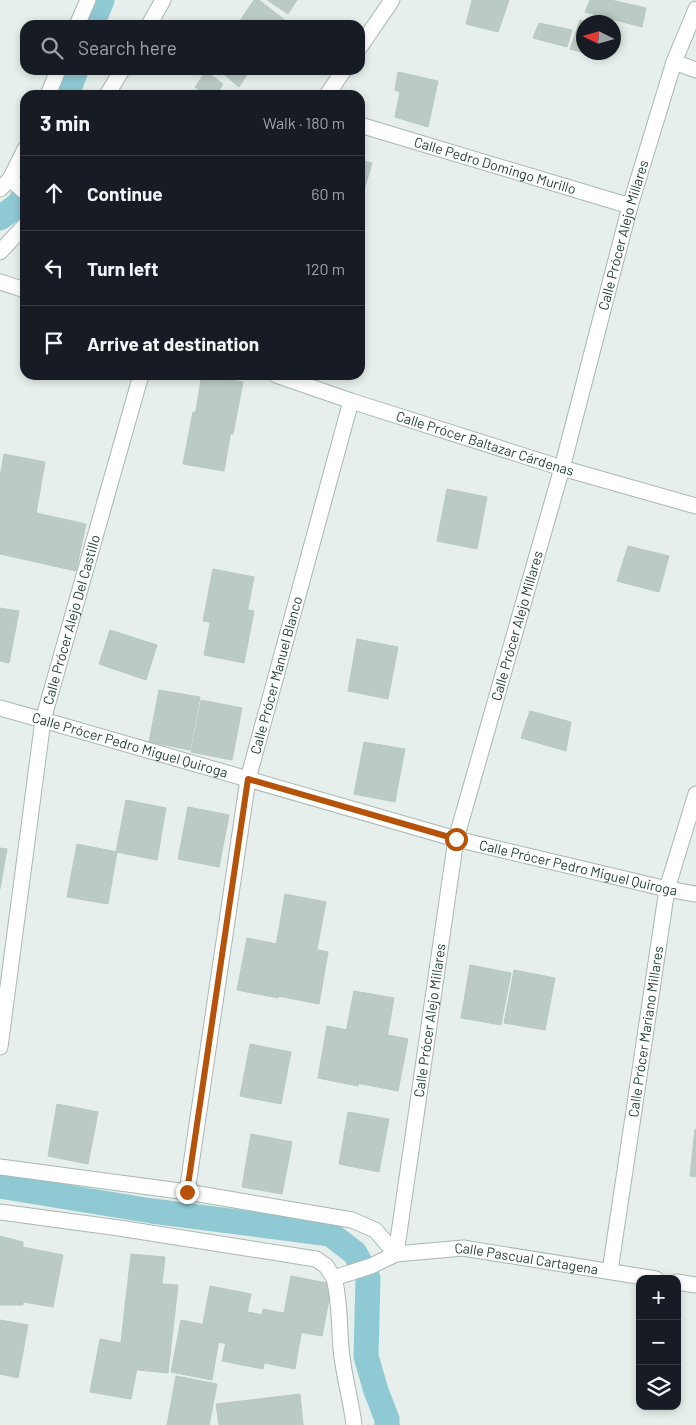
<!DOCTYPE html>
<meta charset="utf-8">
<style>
body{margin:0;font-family:Barlow,sans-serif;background:#20242c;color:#f1f3f6}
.controls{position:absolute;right:15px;bottom:15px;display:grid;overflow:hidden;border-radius:10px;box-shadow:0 2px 8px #0003}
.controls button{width:45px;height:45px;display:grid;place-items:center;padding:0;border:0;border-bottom:1px solid #363941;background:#171b24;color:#f1f3f6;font:25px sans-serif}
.compass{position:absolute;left:576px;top:15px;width:45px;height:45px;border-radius:50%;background:#171b24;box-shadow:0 2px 8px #0003;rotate:275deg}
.stop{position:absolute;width:15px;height:15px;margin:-11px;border:4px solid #b45309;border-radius:50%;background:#fff}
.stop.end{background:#b45309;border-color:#fff;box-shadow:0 1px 5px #0008}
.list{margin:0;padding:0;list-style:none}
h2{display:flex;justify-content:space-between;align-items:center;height:65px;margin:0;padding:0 20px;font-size:21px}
h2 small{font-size:16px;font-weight:400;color:#9ea1a6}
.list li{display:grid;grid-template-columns:32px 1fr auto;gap:15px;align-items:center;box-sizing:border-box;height:75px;padding:0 20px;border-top:1px solid #363941}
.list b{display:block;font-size:19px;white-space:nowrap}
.list em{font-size:16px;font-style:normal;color:#9ea1a6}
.icon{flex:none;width:28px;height:28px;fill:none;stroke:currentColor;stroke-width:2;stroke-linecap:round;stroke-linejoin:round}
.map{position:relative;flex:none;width:696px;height:1425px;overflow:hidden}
.search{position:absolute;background:#171b24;box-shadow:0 2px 8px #0003;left:20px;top:20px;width:345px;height:55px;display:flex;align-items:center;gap:12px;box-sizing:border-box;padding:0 18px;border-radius:15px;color:#9ea1a6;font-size:19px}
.panel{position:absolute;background:#171b24;box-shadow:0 2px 8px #0003;left:20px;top:90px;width:345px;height:290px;border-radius:15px}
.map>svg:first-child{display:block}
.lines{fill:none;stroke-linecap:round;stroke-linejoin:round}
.canal{stroke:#8ec9d4;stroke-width:25}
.building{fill:#bbcac4;stroke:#b8c9c2}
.minor-casing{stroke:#a8b8b2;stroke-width:17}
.tertiary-casing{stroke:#a8b8b2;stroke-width:17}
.minor{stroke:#fff;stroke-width:15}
.tertiary{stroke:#fff;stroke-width:15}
.route{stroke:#b45309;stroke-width:6}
.labels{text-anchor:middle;stroke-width:4.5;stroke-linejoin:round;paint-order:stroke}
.street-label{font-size:14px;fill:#24423a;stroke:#f7fbf9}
</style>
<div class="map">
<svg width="696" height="1425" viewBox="0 0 696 1425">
<rect width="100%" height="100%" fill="#e6efeb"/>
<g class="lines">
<!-- canal -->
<g class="canal">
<path d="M92,25L102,0"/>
<path d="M67,95L76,70"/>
<path d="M0,218L19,204L25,193"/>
<path d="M0,1186L152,1211L330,1234L355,1253L368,1278L366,1356L376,1391L387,1419V1425"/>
</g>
</g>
<!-- building -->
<g class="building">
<path d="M254,0H259L286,21L283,25H237Z"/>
<path d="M267,0H297L288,14Z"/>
<path d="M472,0H509L498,32L466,24Z"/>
<path d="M590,0H611L646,8L642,27L585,12Z"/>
<path d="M580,20L586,22H584V52H609L608,59L570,49Z"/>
<path d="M539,23L572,30L567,47L533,38Z"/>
<path d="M228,70H250L239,87L225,75Z"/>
<path d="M206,71L223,84L216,95H206L195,87Z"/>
<path d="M398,72L438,81L428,127L395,117L400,92L395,90Z"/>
<path d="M360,160L372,163L360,204Z"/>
<path d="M202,375L243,382L233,434L193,427Z"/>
<path d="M193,412L233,419L224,471L183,464Z"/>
<path d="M4,454L45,462L36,514L0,507V477Z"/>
<path d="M447,489L487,497L477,549L437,541Z"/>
<path d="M0,505L86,524L76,571L0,554Z"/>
<path d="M628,546L669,556L659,592L617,581Z"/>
<path d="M213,569L254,577L244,629L203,621Z"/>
<path d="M214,603L254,611L244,663L204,655Z"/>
<path d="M0,608L19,611L9,663L0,661Z"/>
<path d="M110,630L157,645L146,680L99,664Z"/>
<path d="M357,639L398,647L388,699L348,691Z"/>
<path d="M159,690L200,697L190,750L149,742Z"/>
<path d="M201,700L242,708L232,760L191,752Z"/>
<path d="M530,711L571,722L566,751L521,738Z"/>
<path d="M364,742L405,749L395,802L354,794Z"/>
<path d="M126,800L166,808L157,860L116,852Z"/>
<path d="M188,807L229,815L219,867L178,859Z"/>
<path d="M77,844L117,852L108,904L67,897Z"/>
<path d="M0,848L7,849L0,889Z"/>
<path d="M285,894L326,902L316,954L276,946Z"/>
<path d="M247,938L287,946L278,998L237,990Z"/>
<path d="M288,944L328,952L319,1004L278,996Z"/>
<path d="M470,965L511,973L501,1025L461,1018Z"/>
<path d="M514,970L555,978L545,1030L504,1023Z"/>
<path d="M354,991L394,998L385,1050L344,1042Z"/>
<path d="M327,1026L368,1034L358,1086L318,1078Z"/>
<path d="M367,1031L408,1039L398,1091L357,1083Z"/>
<path d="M250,1044L291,1052L281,1104L240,1096Z"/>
<path d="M57,1104L98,1112L88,1164L48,1156Z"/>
<path d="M348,1112L389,1119L379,1172L339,1164Z"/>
<path d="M695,1129H696V1177L690,1176Z"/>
<path d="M251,1134L292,1142L282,1194L242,1187Z"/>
<path d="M0,1236L23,1242V1305H0Z"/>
<path d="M22,1247L63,1255L53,1307L12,1300Z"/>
<path d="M131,1254L165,1257L162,1284L178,1285L168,1373L118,1368Z"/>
<path d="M291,1276L332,1284L322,1336L281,1329Z"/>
<path d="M210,1286L251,1294L240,1346L200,1339Z"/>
<path d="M233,1309L273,1317L263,1369L222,1361Z"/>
<path d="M263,1309L304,1317L295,1369L254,1361Z"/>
<path d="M0,1320L28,1325L18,1378L0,1374Z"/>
<path d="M181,1320L221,1328L212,1380L171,1372Z"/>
<path d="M100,1339L141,1347L131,1399L90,1392Z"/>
<path d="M176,1376L217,1384L209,1425H167Z"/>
<path d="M300,1394L303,1425H219L216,1404Z"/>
</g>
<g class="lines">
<defs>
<g id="minor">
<path d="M77,25L88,0"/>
<path d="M149,25L163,0"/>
<path d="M360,47L392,0"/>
<path d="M674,62L696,70"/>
<path d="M48,95L58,70"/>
<path d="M107,95L122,70"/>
<path d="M327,95L344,70"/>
<path id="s1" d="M360,125L630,206"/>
<path d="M10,179L25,192"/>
<path d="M0,189L10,179L25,149"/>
<path d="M0,252L25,225"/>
<path d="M0,282L25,290"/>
<path id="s2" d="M276,375L351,401L562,468L696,506"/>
<path id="s3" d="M0,708L43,720L456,839L667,889L696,894"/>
<path id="s4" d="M0,1047L43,720L141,375"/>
<path d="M0,1167L187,1192L352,1220L375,1230L396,1254"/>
<path id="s5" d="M187,1192L248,779L351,401"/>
<path id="s6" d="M396,1254L456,839L562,468L630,206L674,62L696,9"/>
<path id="s7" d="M610,1271L667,889L696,794"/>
<path d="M337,1277L334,1278C340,1301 339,1324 341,1348C343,1374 351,1399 354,1425"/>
</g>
<g id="tertiary">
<path d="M0,1212L119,1228L316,1259L326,1266L334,1278"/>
<path id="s8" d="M337,1277L371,1266L396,1254L463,1248L656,1279"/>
<path d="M677,1282L696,1285"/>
</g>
</defs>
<!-- minor casing -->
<use href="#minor" class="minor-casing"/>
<!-- tertiary casing -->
<use href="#tertiary" class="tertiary-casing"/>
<!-- minor -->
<use href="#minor" class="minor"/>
<!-- tertiary -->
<use href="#tertiary" class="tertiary"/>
</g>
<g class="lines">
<!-- route -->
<path class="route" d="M187,1192L248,779L456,839"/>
</g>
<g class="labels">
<!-- street labels -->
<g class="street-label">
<text dy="5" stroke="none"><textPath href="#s1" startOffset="141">Calle Pedro Domingo Murillo</textPath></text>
<text dy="5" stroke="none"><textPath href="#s6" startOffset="1046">Calle Prócer Alejo Millares</textPath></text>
<text dy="5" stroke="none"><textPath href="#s2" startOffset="220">Calle Prócer Baltazar Cárdenas</textPath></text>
<text dy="5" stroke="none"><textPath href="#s4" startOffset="434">Calle Prócer Alejo Del Castillo</textPath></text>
<text dy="5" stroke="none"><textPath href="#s6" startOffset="641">Calle Prócer Alejo Millares</textPath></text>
<text dy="5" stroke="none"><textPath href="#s5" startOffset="525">Calle Prócer Manuel Blanco</textPath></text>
<text dy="5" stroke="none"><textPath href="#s3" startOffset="135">Calle Prócer Pedro Miguel Quiroga</textPath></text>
<text dy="5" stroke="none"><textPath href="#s3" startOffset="600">Calle Prócer Pedro Miguel Quiroga</textPath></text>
<text dy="5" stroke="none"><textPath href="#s6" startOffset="236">Calle Prócer Alejo Millares</textPath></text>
<text dy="5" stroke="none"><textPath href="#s7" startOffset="242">Calle Prócer Mariano Millares</textPath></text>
<text dy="5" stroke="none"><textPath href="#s8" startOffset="195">Calle Pascual Cartagena</textPath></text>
</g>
</g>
</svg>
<div class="controls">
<button>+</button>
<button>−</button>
<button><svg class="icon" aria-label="layers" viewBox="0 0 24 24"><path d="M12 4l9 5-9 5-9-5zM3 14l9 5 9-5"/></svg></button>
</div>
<svg class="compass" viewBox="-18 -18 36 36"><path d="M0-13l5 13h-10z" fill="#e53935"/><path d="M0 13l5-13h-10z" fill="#9ea1a6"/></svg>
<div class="stop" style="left:456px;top:839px"></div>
<div class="stop end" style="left:187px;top:1192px"></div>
<div class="search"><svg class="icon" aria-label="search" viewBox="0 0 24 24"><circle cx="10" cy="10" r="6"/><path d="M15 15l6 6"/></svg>Search here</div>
<section class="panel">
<h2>3 min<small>Walk · 180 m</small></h2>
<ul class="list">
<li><svg class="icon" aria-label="ahead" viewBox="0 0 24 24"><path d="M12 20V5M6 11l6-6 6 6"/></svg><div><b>Continue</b></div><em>60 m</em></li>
<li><svg class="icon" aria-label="left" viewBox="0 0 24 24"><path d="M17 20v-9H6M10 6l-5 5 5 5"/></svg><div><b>Turn left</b></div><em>120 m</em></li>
<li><svg class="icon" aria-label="arrive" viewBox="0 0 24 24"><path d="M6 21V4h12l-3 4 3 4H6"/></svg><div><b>Arrive at destination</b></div></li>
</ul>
</section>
</div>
